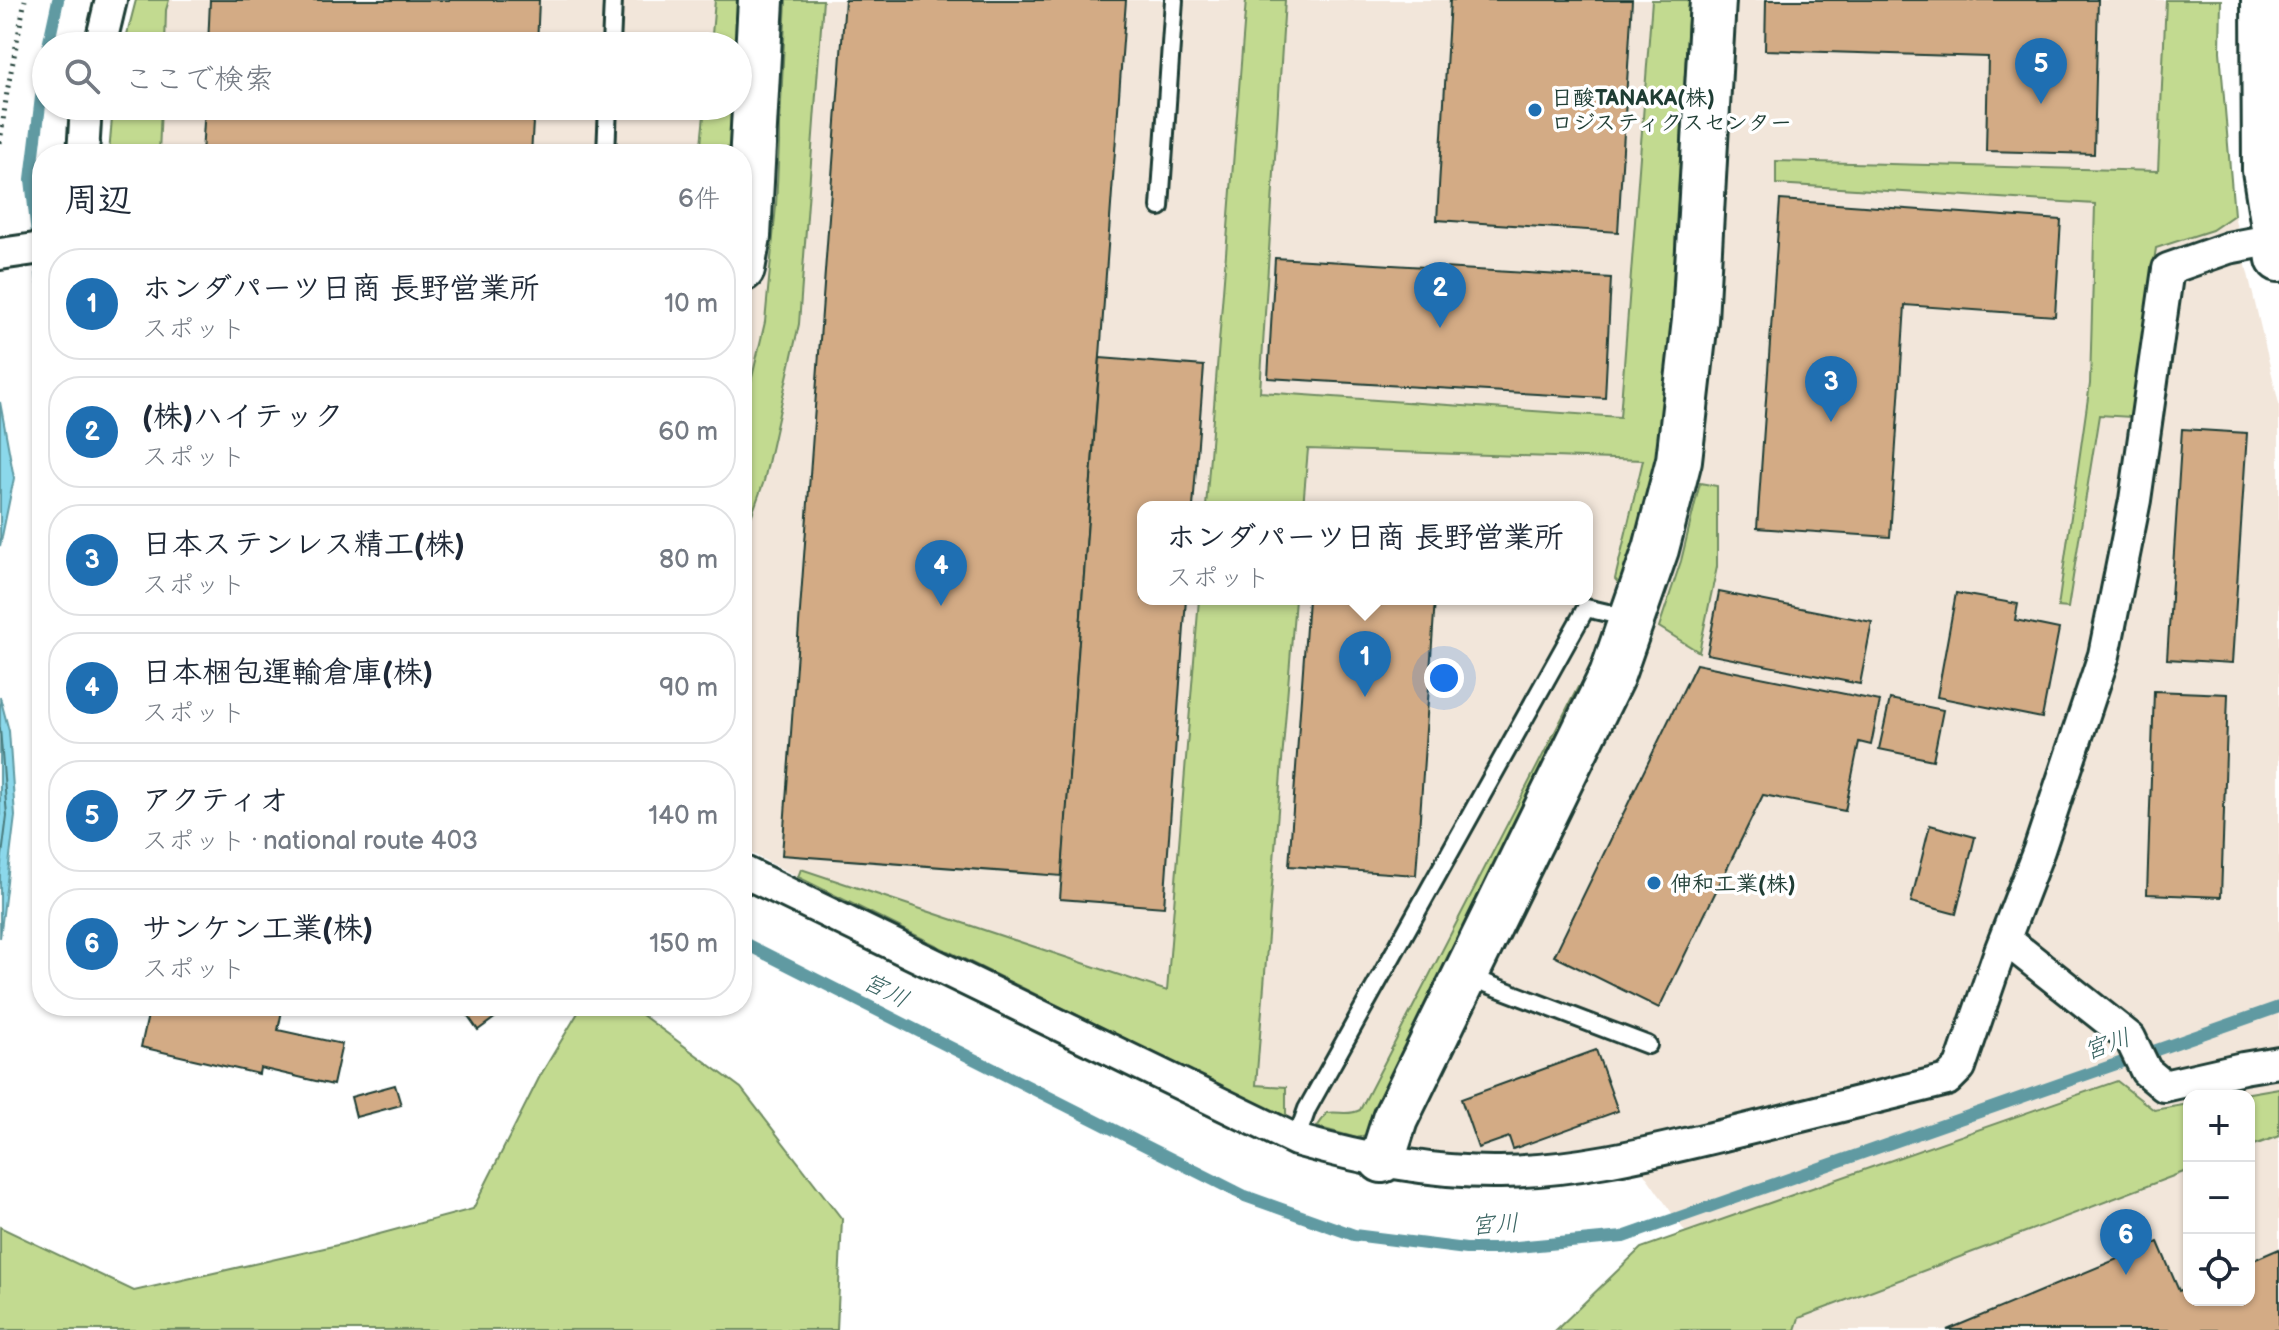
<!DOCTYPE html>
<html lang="ja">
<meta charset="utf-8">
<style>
body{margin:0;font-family:"Balsamiq Sans","Klee One",sans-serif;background:#f6f6f7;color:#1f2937}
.controls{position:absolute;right:24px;bottom:24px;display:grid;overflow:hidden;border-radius:16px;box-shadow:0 2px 6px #0004}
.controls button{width:72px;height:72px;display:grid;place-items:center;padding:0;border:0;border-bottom:2px solid #e0e1e3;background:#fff;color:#1f2937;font:40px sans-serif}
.you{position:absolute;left:1444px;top:678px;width:28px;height:28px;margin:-20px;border:6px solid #fff;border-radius:50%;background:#1a73e8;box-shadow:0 0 0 12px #1a73e833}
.badge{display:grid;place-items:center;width:52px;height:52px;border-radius:50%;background:#1f6fb2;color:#fff;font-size:26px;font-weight:700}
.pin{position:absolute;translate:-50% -66px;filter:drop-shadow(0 2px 4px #0008)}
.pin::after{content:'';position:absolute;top:42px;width:28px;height:24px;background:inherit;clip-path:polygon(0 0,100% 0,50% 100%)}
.popup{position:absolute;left:1137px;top:501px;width:456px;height:104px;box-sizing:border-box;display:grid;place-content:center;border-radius:16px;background:#fff;filter:drop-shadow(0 2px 6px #0005);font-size:26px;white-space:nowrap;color:#747a83}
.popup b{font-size:30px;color:#1f2937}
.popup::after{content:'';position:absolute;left:50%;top:100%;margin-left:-16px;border:16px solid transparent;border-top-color:#fff}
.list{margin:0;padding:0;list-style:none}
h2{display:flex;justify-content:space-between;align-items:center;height:104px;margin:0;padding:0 32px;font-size:34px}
h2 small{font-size:26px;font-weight:400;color:#747a83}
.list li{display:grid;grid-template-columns:52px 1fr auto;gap:24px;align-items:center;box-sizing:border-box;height:112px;margin:0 16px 16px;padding:0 16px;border:2px solid #e0e1e3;border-radius:32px}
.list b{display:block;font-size:30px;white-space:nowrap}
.list p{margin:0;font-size:26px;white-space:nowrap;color:#747a83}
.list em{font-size:26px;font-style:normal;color:#747a83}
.icon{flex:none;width:44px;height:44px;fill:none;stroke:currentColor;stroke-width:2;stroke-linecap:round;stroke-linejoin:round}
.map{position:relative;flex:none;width:2279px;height:1330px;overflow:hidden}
.search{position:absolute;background:#fff;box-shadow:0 2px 6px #0004;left:32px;top:32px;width:720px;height:88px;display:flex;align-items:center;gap:20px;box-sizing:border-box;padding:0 28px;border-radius:44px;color:#747a83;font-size:30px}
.panel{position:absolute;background:#fff;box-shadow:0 2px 6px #0004;left:32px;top:144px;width:720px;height:872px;border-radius:32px}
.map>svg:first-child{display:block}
.built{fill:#f2e6da;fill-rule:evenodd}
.green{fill:#c2da90;stroke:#708c62;stroke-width:2}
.water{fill:#8bd8eb;stroke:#609aa2;stroke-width:2}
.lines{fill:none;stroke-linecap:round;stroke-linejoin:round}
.shore{stroke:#4a7b7d;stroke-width:2}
.stream{stroke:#609aa2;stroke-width:12}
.building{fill:#d3ab85;stroke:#1f3d34;stroke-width:2}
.lane-casing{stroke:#1f3d34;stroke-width:22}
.street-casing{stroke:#1f3d34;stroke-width:36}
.secondary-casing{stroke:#1f3d34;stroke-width:50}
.highway-casing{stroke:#1f3d34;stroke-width:50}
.path{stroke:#1f3d34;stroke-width:5;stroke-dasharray:2 6;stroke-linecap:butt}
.lane{stroke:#fff;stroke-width:16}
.street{stroke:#fff;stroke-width:30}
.secondary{stroke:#fff;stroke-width:44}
.highway{stroke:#fff;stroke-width:44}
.poi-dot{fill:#1f6fb2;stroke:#fff;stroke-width:3}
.labels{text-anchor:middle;stroke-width:7;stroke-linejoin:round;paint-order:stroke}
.poi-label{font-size:22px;font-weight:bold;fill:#1f3d34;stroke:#fff;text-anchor:start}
.water-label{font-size:24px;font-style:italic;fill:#3a6462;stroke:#fff}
</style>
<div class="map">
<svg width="2279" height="1330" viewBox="0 0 2279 1330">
<rect width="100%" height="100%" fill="#fff"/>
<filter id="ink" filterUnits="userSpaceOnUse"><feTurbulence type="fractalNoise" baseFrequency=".0125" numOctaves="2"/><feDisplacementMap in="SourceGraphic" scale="16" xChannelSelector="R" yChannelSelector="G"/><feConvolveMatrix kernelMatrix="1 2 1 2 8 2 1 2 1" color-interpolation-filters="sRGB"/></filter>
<g filter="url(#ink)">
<!-- built -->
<path class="built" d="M136,0H2221L2220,51L2234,215L2279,404V1330H1754L1625,1146L1503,1159L1429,1156L1286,1118L742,849V154H109L113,106H738V46H124ZM1143,507H1587V599H1143ZM2189,1096H2249V1300H2189Z"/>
<!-- green -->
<g class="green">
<path d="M136,0H169L166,10L165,46H124Z"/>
<path d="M715,0H740L738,46H711Z"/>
<path d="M786,0H823L799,324L764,481L742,542V420L765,322L776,206Z"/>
<path d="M1246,0H1285L1260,392L1620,417L1652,0H1689L1669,364L1657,462L1625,582L1620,585L1615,579L1643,460L1308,449L1303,507H1206Z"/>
<path d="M2166,0H2221L2220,51L2234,215L2212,230L2156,248L2131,417L2099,415L2068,608L2058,607L2090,384L2095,204L1776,184V161L2158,171Z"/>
<path d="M113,106H161L159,154H109Z"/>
<path d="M705,106H735L733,154H700Z"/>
<path d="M1700,483L1717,486V567L1699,652L1659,627L1681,561Z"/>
<path d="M1199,599H1295L1256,1085L1286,1087V1118L798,877L801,869L1167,991Z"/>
<path d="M1578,687H1582L1374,1132L1357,1138L1317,1127L1327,1113C1339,1111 1348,1116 1360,1110Z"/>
<path d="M582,1006H630L741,1088L842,1219L837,1330H0V1227L134,1291L342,1244L473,1209L540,1076Z"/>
<path d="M2117,1081L2154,1110L2189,1104V1170L1799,1318L1795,1330H1556L1641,1248Z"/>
<path d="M2279,1088V1136L2249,1147V1096H2232Z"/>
</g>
<!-- water -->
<g class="water">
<path d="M0,402L14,478L0,546Z"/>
<path d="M0,697L9,731L15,816L0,938Z"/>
</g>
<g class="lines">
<!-- shore -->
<path class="shore" d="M0,728L7,816L0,871"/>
<!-- stream -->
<g class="stream">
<path d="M48,46L58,0"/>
<path d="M42,281L31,179L46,56"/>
<path d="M742,942L1245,1196L1354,1235L1466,1249H1495L1623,1237L2279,1007"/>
</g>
</g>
<!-- building -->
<g class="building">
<path d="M210,0H539L537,46H208Z"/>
<path d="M845,0H1126L1062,876L782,855Z"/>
<path d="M1450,0H1632L1618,232L1437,220Z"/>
<path d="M1766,0H2098L2094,154L1986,151L1988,57L1765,50Z"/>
<path d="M205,106H534L531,154H202Z"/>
<path d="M1780,200L2061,220L2055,316L1905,305L1890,537L1757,528Z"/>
<path d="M1275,258L1611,278L1605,398L1268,378Z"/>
<path d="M1100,358L1204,366L1193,507H1143V599H1186L1164,907L1060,899Z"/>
<path d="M2182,429L2247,433L2232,663L2167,659Z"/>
<path d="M1719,592L1872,622L1860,684L1707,654Z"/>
<path d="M1956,593L2018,604L2015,620L2059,629L2042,718L1937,697Z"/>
<path d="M1308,599H1435L1416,875L1289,866Z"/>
<path d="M1696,664L1880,701L1871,745L1859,742L1845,811L1763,795L1659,1008L1554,956Z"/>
<path d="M2154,691L2228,694L2221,897L2147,894Z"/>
<path d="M1890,699L1943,710L1933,760L1879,749Z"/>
<path d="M1930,825L1975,837L1956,914L1911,902Z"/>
<path d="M150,1006H283L278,1030L342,1044L333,1085L260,1068L259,1074L141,1047Z"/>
<path d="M461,1006H511L478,1030Z"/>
<path d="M1596,1050L1618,1111L1513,1149L1509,1137L1478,1148L1461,1099Z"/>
<path d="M395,1085L401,1105L356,1117L351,1097Z"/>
<path d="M2158,1242L2179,1291L2189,1287V1300H2249V1262L2279,1249V1330H1947Z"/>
</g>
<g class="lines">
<defs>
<g id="lane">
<path d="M611,46L613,0"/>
<path d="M606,154L608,106"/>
<path d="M1160,207L1174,0"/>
<path d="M1467,976L1648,1045"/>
<path d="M1296,1140L1307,1109L1586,608L1629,618"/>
</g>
<g id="street">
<path d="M100,46L111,0"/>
<path d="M83,154L86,106"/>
<path d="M0,254L42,248"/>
<path d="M742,871L1296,1140C1363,1159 1431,1173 1500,1172C1578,1171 1652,1152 1728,1134C1801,1116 1874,1098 1947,1080L1960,1067L2000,951L2039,850L2104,655L2135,500L2168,269L2228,248L2275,239"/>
<path d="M2005,939L2130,1038L2146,1071L2164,1086L2243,1068L2279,1062"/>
</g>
<g id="secondary">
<path d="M742,269L748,236L761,0"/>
<path d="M1382,1160L1395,1119L1612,675L1656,549L1679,460L1695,320L1713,0"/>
</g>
<path id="highway" d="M2264,0L2265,170L2279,259"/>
</defs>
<!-- lane casing -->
<use href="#lane" class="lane-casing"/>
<!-- street casing -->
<use href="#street" class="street-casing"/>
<!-- secondary casing -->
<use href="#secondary" class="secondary-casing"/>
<!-- highway casing -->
<use href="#highway" class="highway-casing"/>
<!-- path -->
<path class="path" d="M0,143L7,92L25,0"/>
<!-- lane -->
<use href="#lane" class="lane"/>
<!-- street -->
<use href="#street" class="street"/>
<!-- secondary -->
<use href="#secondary" class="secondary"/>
<!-- highway -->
<use href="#highway" class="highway"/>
</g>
</g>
<!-- markers -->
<g class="poi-dot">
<circle cx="1535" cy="110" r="8"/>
<circle cx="1654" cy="883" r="8"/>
</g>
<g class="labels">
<!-- poi labels -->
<g class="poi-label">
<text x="1551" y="105">日酸TANAKA(株)<tspan x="1551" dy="25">ロジスティクスセンター</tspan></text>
<text x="1670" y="891">伸和工業(株)</text>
</g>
<!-- water labels -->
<g class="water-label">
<text transform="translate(886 990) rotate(27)" y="8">宮川</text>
<text transform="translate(2107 1044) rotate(-19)" y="8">宮川</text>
<text transform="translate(1495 1224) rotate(-4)" y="8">宮川</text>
</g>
</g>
</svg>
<div class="controls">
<button>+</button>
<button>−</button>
<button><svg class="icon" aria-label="locate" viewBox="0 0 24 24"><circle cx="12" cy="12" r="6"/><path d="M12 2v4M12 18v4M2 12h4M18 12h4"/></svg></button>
</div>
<div class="you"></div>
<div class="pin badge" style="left:1365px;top:697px">1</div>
<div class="popup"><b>ホンダパーツ日商 長野営業所</b>スポット</div>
<div class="pin badge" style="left:1440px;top:328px">2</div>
<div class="pin badge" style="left:1831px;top:422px">3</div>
<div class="pin badge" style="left:941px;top:606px">4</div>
<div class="pin badge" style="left:2041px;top:104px">5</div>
<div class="pin badge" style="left:2126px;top:1275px">6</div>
<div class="search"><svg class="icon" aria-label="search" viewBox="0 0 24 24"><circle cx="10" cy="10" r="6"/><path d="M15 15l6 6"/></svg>ここで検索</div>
<section class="panel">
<h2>周辺<small>6件</small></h2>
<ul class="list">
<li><span class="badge">1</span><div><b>ホンダパーツ日商 長野営業所</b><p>スポット</p></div><em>10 m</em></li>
<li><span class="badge">2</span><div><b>(株)ハイテック</b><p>スポット</p></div><em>60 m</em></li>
<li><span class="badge">3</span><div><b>日本ステンレス精工(株)</b><p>スポット</p></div><em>80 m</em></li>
<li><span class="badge">4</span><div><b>日本梱包運輸倉庫(株)</b><p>スポット</p></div><em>90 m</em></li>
<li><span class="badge">5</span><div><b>アクティオ</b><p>スポット · national route 403</p></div><em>140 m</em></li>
<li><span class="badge">6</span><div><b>サンケン工業(株)</b><p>スポット</p></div><em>150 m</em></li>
</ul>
</section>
</div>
